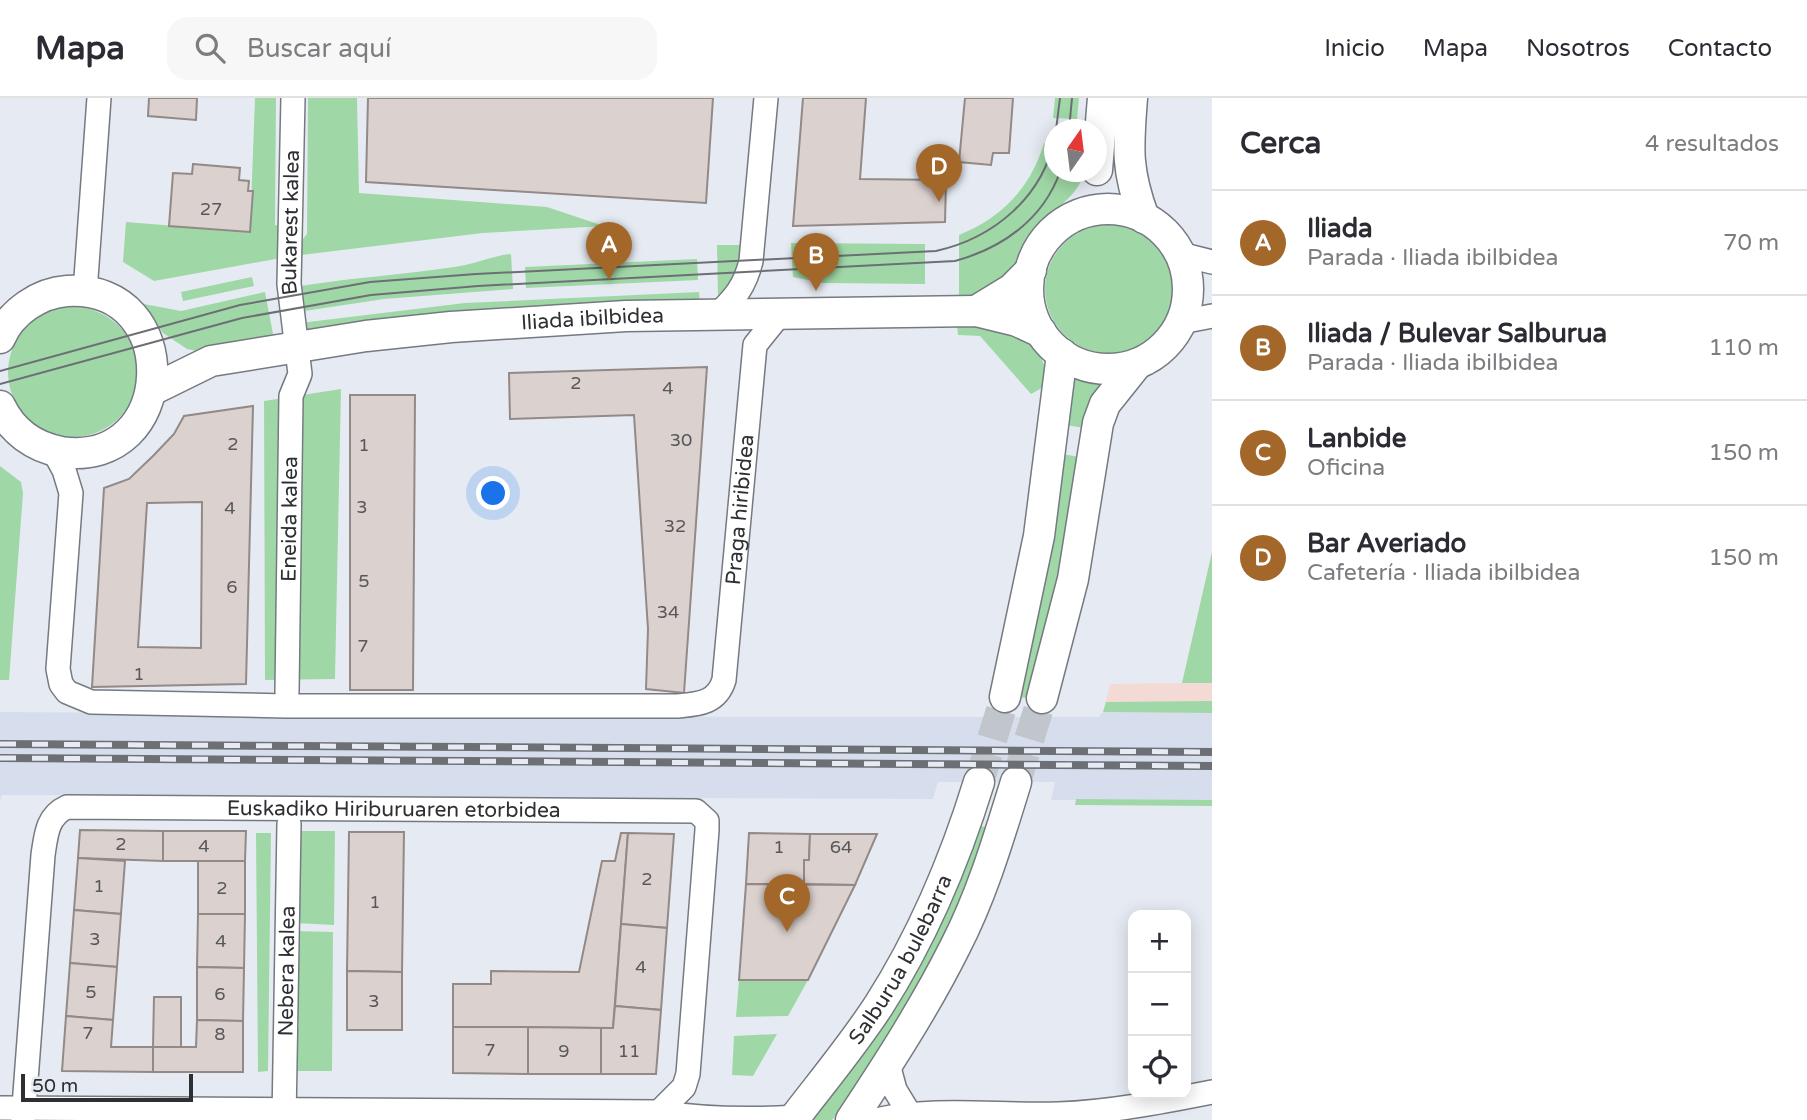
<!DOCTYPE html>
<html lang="es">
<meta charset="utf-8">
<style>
body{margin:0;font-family:"Varela Round",sans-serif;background:#f7f7f7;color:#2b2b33}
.controls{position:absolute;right:21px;bottom:21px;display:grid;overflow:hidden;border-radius:14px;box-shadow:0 4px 18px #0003}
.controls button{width:63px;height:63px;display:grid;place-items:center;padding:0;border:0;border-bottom:2px solid #e1e1e2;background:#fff;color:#2b2b33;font:35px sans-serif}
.compass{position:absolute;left:1044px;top:21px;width:63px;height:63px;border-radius:50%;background:#fff;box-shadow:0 4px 18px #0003;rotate:14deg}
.scale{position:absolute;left:21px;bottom:18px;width:172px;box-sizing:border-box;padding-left:7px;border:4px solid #2d2f32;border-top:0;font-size:19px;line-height:24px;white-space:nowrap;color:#2d2f32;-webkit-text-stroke:5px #e6ebf3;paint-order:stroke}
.you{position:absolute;left:494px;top:396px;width:24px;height:24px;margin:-18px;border:5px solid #fff;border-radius:50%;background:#1a73e8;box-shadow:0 0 0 10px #1a73e833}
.badge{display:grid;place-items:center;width:46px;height:46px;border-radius:50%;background:#a3672a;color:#fff;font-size:23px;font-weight:700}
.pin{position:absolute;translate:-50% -58px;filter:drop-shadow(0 2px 4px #0008)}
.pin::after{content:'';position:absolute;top:37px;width:24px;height:21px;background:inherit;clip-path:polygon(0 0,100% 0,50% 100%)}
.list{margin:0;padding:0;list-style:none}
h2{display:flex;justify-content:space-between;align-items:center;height:91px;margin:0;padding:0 28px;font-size:30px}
h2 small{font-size:23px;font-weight:400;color:#7c7c81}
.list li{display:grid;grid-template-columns:46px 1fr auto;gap:21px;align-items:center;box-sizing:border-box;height:105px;padding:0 28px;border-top:2px solid #e1e1e2}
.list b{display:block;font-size:26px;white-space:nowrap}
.list p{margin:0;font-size:23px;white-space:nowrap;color:#7c7c81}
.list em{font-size:23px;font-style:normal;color:#7c7c81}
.icon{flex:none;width:38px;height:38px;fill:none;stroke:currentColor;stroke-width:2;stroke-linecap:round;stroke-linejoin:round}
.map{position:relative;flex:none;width:1212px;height:1022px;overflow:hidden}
header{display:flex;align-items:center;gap:42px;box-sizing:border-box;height:98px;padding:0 35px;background:#fff;border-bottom:2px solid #e1e1e2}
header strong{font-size:33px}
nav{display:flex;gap:38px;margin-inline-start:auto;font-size:24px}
.search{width:490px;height:63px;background:#f7f7f7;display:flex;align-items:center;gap:18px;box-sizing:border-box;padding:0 24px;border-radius:21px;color:#7c7c81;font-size:26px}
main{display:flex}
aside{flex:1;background:#fff}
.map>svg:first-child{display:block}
.built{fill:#d6deed}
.education{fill:#f4dad5}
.green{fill:#9fd8a6}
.building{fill:#dbd1ce;stroke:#938986;stroke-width:2;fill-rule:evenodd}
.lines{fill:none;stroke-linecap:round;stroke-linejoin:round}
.major-tunnel{stroke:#c1c5cc;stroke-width:30;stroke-dasharray:30 15;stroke-linecap:butt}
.minor-casing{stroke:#757a81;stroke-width:26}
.major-casing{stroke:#757a81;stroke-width:33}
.minor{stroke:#fff;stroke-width:23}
.major{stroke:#fff;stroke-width:30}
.tram{stroke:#6c6f74;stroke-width:2}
.rail-casing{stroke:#6c6f74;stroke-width:8}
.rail{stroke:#e6ebf3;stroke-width:5;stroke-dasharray:16;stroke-linecap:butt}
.labels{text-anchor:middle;stroke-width:5;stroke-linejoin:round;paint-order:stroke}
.number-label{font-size:18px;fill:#585859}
.street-label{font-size:21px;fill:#2d2f32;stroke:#e6ebf3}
</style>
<header>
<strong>Mapa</strong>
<div class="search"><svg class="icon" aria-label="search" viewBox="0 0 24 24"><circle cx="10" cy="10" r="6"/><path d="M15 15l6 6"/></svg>Buscar aquí</div>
<nav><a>Inicio</a><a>Mapa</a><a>Nosotros</a><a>Contacto</a></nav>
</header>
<main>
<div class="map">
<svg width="1212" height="1022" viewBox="0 0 1212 1022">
<rect width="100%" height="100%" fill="#e6ebf3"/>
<!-- built -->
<path class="built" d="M0,614L781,619H1099L1103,614L1212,615V702H1051L1055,684H938L933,701L2,697L0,703Z"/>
<!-- education -->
<path class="education" d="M1212,454V615L1103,614L1110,586L1183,585Z"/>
<!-- green -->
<g class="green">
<path d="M255,0H276L275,127L281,128V160L154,183L123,164L126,124L250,134Z"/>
<path d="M308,0H357L359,95L547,109L604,128L483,135L301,157L302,142L307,136Z"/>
<path d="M1055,0H1079L1077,21L1053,20Z"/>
<path d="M1044,45L1054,46L1055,74H1085C1075,102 1057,107 1040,127C1030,139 1024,152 1017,165C1005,187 981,195 959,203V137C1002,120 1031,89 1044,45Z"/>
<circle cx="1109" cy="191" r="64"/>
<path d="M791,145L925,146V186L824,185L793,179Z"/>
<path d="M717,147H745L740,180L718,200Z"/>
<path d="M511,156L513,191L384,201L298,214L294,189C347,180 401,177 454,169C474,167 491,158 511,156Z"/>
<path d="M697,161L698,182L526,190L525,169Z"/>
<path d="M252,179L254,188L183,203L181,194Z"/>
<path d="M265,194L274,241L197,253L187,251L163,235L144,206L181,213Z"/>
<path d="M699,194L700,204L302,237L300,225L465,205Z"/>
<circle cx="73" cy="274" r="65"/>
<path d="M957,226C1007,226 1039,230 1049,286L1031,296L980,238L958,237Z"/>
<path d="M1073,279L1100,286L1084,330L1066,327Z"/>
<path d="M341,291L335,581L265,582L264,303Z"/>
<path d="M1062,356L1080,359L1069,437L1030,600L1015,599Z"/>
<path d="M0,368L21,384L23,395L9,582H0Z"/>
<path d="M1212,454V585H1182Z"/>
<path d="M1212,603V615L1103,614L1106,604Z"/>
<path d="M1076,701L1212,702V708L1075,707Z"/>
<path d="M977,728L990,729C954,833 900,935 832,1022H807Z"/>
<path d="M298,733H335L334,827L295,825Z"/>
<path d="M256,735H271L268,973L258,974Z"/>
<path d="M294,833L333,834L332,973H293L292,947L299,929L295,872L300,856Z"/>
<path d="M739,882H808L788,918L736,919Z"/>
<path d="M777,936L753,978L732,977L734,938Z"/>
</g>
<!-- building -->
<g class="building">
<path d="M149,0H197L196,22L148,18Z"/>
<path d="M368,0H713L706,105L366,84Z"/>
<path d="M803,0H866L860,81L946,82L945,124L793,128Z"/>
<path d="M965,0H1013L1009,55H993L991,67L959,64Z"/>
<path d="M193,66L240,70L239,82L249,83L248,93H253L250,134L169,128L173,75L192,76Z"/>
<path d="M707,269L684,595L646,591L648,531L634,317L510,321L509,275Z"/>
<path d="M350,297H415L413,592H350Z"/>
<path d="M253,308L246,586L92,589L104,390L129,381L154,357L174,336L184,318ZM202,404L201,550L138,549L147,405Z"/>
<path d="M80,732L163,733V763L78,760Z"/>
<path d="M163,733H246L245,763H163Z"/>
<path d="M349,734H404L402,874L347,873Z"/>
<path d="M621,735H628L613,930L453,929V886H491V873L579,874L602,763H615Z"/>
<path d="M628,735L674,736L667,830L621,826Z"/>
<path d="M749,735L810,736L809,762H804V786H746Z"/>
<path d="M810,736H877L855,787L804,786V762H809Z"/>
<path d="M78,760L125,763L121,816L74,812Z"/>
<rect x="198" y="763" width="47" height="53"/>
<path d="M746,786L855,787L808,882H739Z"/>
<path d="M74,812L121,816L117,869L70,865Z"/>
<path d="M198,816H245L244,870L197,869Z"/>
<path d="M621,826L667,830L661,912L615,908Z"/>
<path d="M70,865L117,869L113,922L66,918Z"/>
<path d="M197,869L244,870L243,923L197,922Z"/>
<path d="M347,873L402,874V932H347Z"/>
<path d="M154,899H181V949H153Z"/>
<path d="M615,908L661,912L656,976H601V930H613Z"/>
<path d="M66,918L113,922L111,949H153V974L62,973Z"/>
<path d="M197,922L243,923V974H153V949H196Z"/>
<path d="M453,929H528V976L453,975Z"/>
<path d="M528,929L601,930V976H528Z"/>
</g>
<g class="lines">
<!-- major-tunnel -->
<g class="major-tunnel">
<path d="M979,684L1005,599"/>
<path d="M1016,684L1042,600"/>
</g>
<defs>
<g id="minor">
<path d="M1180,156L1212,164"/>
<path d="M85,194L99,0"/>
<path d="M717,217C735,200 745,188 751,163L766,0"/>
<path d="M1181,224L1212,218"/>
<path id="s1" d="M53,352L64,372L71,395L58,571L61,586L67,594L91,604L287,608H678C699,606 717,605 724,582L755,247L780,216"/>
<path id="s2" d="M287,594L291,298L300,276L289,186L293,0"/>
<path d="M888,966L895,992L909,1015"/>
<path d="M0,1010L659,1014C704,1021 750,1022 795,1019"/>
<path id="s3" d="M23,1022L43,757C46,737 47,718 67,709L696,713L707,723V732L688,976L684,989L659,1014"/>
<path id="s4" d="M284,1022L289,726"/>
<path d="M876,1022C933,1009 1000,1018 1058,1016C1110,1014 1161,1004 1212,994"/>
</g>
<g id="major">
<path d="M1132,0C1128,50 1126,72 1144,120"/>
<path d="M1097,72L1103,0"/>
<circle cx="1108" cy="191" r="80"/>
<path d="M976,213L1012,191L1031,172"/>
<path d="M0,240C11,214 39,195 67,193C185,186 178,371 61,354C34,349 12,333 0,308"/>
<path id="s5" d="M152,292L211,263L366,238L451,229L626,218L976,213L1017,223L1041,234"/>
<path d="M1005,599L1039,438L1062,256"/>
<path d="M1042,600L1073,481L1098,325L1105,306L1137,266"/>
<path id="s6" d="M793,1022C822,984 853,947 879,907C923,838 955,762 979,684"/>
<path d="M851,1022C888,966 925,909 955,849C982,797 999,739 1016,684"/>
</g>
</defs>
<!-- minor casing -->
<use href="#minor" class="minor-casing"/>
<!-- major casing -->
<use href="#major" class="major-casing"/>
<!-- minor -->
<use href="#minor" class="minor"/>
<!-- major -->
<use href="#major" class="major"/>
<!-- tram -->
<g class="tram">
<path d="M1056,32L1060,0"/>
<path d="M1069,32L1072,0"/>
<path d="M0,273L240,207L370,184L476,176L936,153C994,140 1043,99 1055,39"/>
<path d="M0,286L242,220L371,197L478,188L955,163C1003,150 1043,121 1060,74"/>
</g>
<defs>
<g id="rail">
<path d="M0,646L1212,654"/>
<path d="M0,660L1212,668"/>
</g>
</defs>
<!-- rail casing -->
<use href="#rail" class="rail-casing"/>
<!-- rail -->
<use href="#rail" class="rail"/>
</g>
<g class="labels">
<!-- number labels -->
<g class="number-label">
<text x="211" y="117">27</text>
<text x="576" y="291">2</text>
<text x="668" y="296">4</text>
<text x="681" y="348">30</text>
<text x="233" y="352">2</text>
<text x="364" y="353">1</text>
<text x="362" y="415">3</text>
<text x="230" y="416">4</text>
<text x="675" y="434">32</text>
<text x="364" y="489">5</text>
<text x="232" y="495">6</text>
<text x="668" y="520">34</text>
<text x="363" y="554">7</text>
<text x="139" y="582">1</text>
<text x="121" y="752">2</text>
<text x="204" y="754">4</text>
<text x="779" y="755">1</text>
<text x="841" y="755">64</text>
<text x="647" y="787">2</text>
<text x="99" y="794">1</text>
<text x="222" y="796">2</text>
<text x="375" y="810">1</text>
<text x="95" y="847">3</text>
<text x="221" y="849">4</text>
<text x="641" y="875">4</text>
<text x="91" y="900">5</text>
<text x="220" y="902">6</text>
<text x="374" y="909">3</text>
<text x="88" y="941">7</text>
<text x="220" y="942">8</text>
<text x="490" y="958">7</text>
<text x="564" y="959">9</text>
<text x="629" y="959">11</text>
</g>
<!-- street labels -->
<g class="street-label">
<text dy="7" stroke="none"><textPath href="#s2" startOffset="472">Bukarest kalea</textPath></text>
<text dy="7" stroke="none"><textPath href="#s5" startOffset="450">Iliada ibilbidea</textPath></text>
<text dy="7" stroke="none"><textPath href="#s1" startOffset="1090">Praga hiribidea</textPath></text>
<text dy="7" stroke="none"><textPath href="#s2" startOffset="173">Eneida kalea</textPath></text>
<text dy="7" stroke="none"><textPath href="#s3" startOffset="649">Euskadiko Hiriburuaren etorbidea</textPath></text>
<text dy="7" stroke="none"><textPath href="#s6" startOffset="194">Salburua bulebarra</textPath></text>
<text dy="7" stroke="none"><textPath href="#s4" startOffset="149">Nebera kalea</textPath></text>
</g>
</g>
</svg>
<div class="controls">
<button>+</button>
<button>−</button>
<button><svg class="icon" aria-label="locate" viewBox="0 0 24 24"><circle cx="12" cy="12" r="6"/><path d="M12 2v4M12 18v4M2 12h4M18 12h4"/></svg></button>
</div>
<svg class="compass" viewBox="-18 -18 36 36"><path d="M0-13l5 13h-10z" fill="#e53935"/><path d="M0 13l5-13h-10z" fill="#7c7c81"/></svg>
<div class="scale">50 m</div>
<div class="you"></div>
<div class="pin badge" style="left:609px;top:182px">A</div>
<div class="pin badge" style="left:816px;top:193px">B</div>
<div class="pin badge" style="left:787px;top:834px">C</div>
<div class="pin badge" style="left:939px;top:104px">D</div>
</div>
<aside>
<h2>Cerca<small>4 resultados</small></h2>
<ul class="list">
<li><span class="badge">A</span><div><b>Iliada</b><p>Parada · Iliada ibilbidea</p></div><em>70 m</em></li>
<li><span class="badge">B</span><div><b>Iliada / Bulevar Salburua</b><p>Parada · Iliada ibilbidea</p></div><em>110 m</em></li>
<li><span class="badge">C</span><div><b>Lanbide</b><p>Oficina</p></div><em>150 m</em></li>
<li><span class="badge">D</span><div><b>Bar Averiado</b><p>Cafetería · Iliada ibilbidea</p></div><em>150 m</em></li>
</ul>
</aside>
</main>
